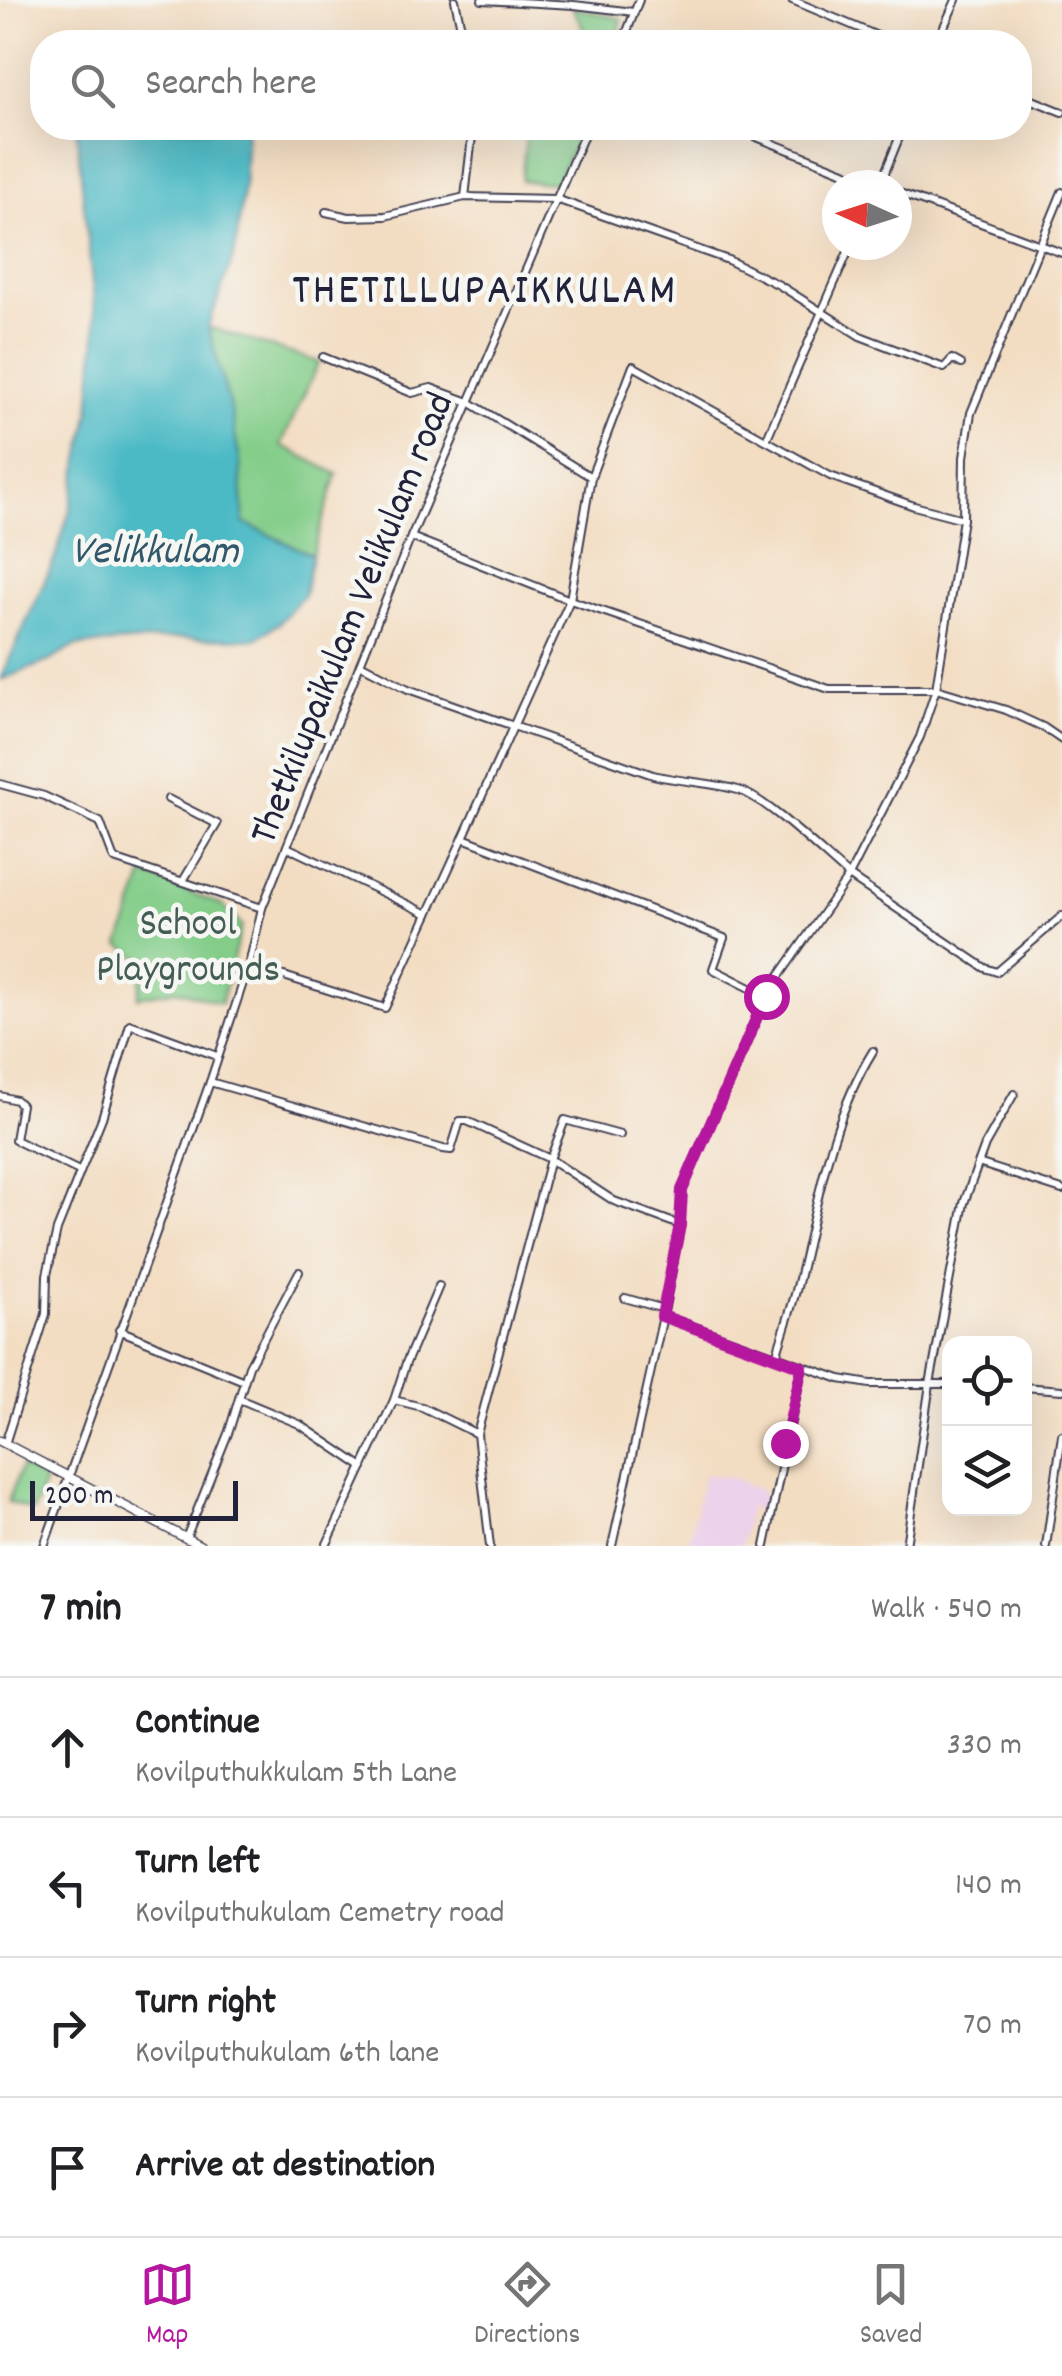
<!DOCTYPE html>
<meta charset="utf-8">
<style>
body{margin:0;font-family:Dekko,sans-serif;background:#f2f2f2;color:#202124}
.controls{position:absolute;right:30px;bottom:30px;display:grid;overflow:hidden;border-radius:20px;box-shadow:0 10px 40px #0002}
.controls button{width:90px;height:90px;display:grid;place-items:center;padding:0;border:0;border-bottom:2px solid #e0e0e0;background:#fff;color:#202124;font:50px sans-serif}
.compass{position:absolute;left:822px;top:170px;width:90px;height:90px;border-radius:50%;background:#fff;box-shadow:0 10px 40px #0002;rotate:273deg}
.scale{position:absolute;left:30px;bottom:25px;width:208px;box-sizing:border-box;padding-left:10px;border:5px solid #22223b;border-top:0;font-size:28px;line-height:35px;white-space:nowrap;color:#22223b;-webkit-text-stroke:8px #f6f6f2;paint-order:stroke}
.stop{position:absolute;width:30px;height:30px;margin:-22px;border:8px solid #b5179e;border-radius:50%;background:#fff}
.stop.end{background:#b5179e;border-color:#fff;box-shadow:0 2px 10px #0008}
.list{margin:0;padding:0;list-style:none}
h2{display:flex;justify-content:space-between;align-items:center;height:130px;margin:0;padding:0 40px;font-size:42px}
h2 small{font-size:32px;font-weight:400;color:#757577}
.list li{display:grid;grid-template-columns:65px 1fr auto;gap:30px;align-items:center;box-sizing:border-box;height:140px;padding:0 40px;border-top:2px solid #e0e0e0}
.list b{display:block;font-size:38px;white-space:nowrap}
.list p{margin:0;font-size:32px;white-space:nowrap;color:#757577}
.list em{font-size:32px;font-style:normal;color:#757577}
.icon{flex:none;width:55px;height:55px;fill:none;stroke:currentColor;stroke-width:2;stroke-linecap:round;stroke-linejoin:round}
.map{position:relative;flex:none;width:1062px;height:1546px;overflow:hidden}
.search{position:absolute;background:#fff;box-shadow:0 10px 40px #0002;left:30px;right:30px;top:30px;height:110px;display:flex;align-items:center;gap:25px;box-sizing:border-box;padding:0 35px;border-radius:40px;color:#757577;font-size:38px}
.sheet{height:690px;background:#fff}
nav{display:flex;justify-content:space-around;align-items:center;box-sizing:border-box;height:140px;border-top:2px solid #e0e0e0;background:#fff;font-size:28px;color:#757577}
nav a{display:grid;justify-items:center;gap:5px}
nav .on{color:#b5179e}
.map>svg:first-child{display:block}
.built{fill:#ecd1ea}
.green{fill:#83cd89;stroke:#527862;stroke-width:2.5}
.water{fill:#4cbac5;stroke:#376e80;stroke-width:2.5}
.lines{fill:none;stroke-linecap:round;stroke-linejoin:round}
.minor-casing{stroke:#413e4f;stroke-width:10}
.tertiary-casing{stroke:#413e4f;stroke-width:11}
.minor{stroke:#fff;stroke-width:6}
.tertiary{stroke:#fff;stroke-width:8}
.route{stroke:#b5179e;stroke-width:12}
.labels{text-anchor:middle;stroke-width:9;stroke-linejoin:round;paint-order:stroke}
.street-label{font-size:40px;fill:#22223b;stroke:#f6f6f2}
.park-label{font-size:40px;fill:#445e56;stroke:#f6f6f2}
.water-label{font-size:42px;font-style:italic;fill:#31576b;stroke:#f6f6f2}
.quarter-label{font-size:45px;letter-spacing:2.5px;fill:#22223b;stroke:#f6f6f2}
</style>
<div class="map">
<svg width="1062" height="1546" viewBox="0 0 1062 1546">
<rect width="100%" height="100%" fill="#f6f6f2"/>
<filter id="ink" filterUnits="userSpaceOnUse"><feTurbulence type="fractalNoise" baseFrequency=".01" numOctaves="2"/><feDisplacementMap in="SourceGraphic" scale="20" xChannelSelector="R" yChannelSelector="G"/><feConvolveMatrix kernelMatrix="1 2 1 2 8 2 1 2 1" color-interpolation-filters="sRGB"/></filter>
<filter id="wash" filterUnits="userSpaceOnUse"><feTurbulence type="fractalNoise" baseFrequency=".0048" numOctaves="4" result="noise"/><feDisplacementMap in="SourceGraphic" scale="40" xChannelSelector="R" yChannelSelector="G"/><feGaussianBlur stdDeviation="2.25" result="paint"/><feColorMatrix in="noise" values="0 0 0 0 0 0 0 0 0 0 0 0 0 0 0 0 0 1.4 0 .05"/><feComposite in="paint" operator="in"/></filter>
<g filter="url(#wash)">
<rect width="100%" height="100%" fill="#f3ddc2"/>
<!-- built -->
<path class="built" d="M704,1474L733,1478L763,1492L765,1509L761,1514L750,1505L741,1546H688Z"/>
<!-- green -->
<g class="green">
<path d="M572,7L622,19L617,42H584L582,25Z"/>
<path d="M527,128H583L556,183L521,181Z"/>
<path d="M208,327L319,362L281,445L337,474L312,555L244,523C239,453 226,394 208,327Z"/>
<path d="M144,874L222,905L242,926L221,1003L177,990L138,997L144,961L120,945Z"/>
<path d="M21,1467L46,1479L33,1511L8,1502Z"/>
</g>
<!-- water -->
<path class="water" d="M76,128H247L244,187L235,252L208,327L231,411L240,462L244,523L312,555L304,595L279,623L256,639L179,638L76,646L49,661L0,680L55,558L70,509L90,410L96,335L94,301Z"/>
</g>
<g filter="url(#ink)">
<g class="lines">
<defs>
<g id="minor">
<path d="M455,0L464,42"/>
<path d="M482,0L574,5L634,12"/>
<path d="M792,0L892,42"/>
<path d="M623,42L639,0"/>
<path d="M937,42L956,0"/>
<path d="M1020,95L1062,112"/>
<path d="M734,128L877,185"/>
<path d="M880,185L903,128"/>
<path d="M897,192L1062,253"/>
<path d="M465,197L473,128"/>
<path d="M326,212L349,217L385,216L465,197L556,199L728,260L779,285L860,336L944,368L952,359L961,364"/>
<path d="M323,357L412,393L431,388L469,402L591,477L570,600L463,838"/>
<path d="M767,438L851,245"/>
<path d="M591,477L633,366L830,476L914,506L963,519"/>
<path d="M411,537L570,600L829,689H936L1006,710L1043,727L1062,740"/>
<path d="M360,664L408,689L653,775C681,782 710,782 738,790C765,797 825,856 849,876L920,737L936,689L963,519L964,457L971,413L1062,192"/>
<path d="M0,784L44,796L100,822L114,859L262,908"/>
<path d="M168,799L217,824L183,881"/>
<path d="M289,848L428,914L463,838L724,938L713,969L766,996L682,1190L680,1225L663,1316L612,1546"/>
<path d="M249,965L385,1008L428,914"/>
<path d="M766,995L849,876L985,968L997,972L1062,916"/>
<path d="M210,1082L443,1149L451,1150L460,1121H467L550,1159L614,1201L680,1225"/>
<path d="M0,1096L16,1100L21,1105L15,1140L79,1171"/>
<path d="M978,1163L1062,1190"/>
<path d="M625,1298L664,1309"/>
<path d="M663,1316L840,1379L870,1384H950"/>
<path d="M119,1330L244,1381"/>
<path d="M776,1357C783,1332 792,1308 798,1283C818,1203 829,1122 873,1051"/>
<path d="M1024,1387L1062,1390"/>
<path d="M239,1399L299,1424L363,1467"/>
<path d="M394,1400L422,1407L477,1434"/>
<path d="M5,1444L46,1314L47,1275L57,1230L102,1118L130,1024L217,1056"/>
<path d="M186,1538L229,1431L249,1366L299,1272"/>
<path d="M44,1546L210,1082L249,965L262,908L411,537L587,128"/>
<path d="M326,1546L394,1400L406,1363L439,1286"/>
<path d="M490,1546L477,1434L550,1159L565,1120L620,1135"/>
<path d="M765,1546L802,1367"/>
<path d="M906,1546L930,1384L964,1203L985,1145L1014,1094"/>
<path d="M1046,1546L1062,1435"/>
</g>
<path id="tertiary" d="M0,1441L201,1546"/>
</defs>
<!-- minor casing -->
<use href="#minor" class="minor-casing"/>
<!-- tertiary casing -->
<use href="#tertiary" class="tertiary-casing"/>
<!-- minor -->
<use href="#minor" class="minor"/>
<!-- tertiary -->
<use href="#tertiary" class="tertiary"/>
</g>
</g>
<g class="lines" filter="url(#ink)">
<!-- route -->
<path class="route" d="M766,996L682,1190L680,1225L662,1316L802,1367L785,1443"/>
</g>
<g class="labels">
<!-- street labels -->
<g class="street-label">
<text transform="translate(349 617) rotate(-68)" y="14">Thetkilupaikulam Velikulam road</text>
</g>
<!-- park labels -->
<g class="park-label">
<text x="188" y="934">School<tspan x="188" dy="46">Playgrounds</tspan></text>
</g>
<!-- water labels -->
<g class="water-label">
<text x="155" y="562">Velikkulam</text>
</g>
<!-- quarter labels -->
<g class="quarter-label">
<text x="485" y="302">THETILLUPAIKKULAM</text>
</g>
</g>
</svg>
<div class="controls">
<button><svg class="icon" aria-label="locate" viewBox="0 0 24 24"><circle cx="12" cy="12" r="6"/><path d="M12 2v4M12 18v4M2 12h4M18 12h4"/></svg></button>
<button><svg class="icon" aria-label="layers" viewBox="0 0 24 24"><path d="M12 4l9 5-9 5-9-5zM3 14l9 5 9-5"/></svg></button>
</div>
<svg class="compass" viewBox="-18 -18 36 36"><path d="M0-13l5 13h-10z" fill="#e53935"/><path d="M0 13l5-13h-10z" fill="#757577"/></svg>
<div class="scale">200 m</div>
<div class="stop" style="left:766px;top:996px"></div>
<div class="stop end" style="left:785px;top:1443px"></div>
<div class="search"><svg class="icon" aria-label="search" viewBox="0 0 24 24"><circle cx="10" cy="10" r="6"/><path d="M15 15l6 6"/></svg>Search here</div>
</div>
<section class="sheet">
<h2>7 min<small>Walk · 540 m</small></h2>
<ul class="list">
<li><svg class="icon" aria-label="ahead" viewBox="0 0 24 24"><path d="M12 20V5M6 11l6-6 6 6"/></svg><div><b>Continue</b><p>Kovilputhukkulam 5th Lane</p></div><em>330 m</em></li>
<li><svg class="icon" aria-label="left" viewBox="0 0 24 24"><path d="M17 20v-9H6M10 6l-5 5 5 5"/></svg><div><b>Turn left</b><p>Kovilputhukulam Cemetry road</p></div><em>140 m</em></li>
<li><svg class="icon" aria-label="right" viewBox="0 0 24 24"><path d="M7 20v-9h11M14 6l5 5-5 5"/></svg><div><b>Turn right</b><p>Kovilputhukulam 6th lane</p></div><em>70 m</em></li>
<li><svg class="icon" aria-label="arrive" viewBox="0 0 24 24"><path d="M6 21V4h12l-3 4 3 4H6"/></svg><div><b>Arrive at destination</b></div></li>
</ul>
</section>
<nav>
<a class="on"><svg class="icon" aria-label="map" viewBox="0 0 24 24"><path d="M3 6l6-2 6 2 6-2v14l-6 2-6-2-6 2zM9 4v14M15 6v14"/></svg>Map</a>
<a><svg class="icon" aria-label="directions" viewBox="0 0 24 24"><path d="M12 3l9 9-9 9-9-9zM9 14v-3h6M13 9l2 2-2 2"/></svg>Directions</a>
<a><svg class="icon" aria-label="saved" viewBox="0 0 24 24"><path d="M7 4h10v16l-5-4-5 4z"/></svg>Saved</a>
</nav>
